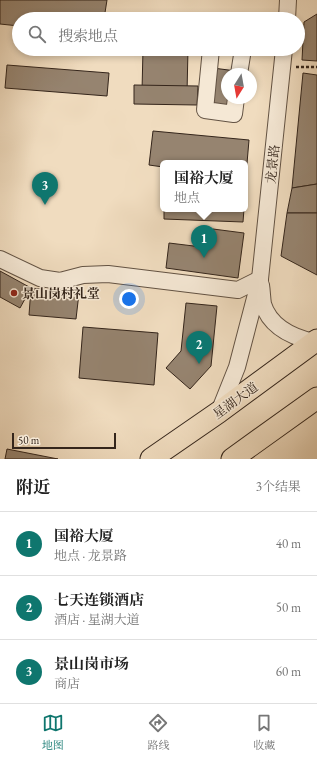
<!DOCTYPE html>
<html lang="zh">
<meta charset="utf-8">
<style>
body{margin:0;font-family:"EB Garamond","Noto Serif SC",serif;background:#f2f2f2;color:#222}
.compass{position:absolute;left:221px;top:68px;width:36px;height:36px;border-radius:50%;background:#fff;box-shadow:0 2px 6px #0003;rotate:191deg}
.scale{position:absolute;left:12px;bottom:10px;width:104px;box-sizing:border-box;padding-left:4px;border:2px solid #34251b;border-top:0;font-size:11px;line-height:14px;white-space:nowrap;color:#34251b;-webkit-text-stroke:3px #f5e8d5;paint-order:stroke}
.you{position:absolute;left:129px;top:299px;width:14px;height:14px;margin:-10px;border:3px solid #fff;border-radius:50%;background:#1a73e8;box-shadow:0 0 0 6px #1a73e833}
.badge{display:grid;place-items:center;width:26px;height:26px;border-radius:50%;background:#0f766e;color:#fff;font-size:13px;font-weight:700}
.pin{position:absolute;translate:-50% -33px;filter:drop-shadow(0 1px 2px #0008)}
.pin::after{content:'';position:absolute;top:21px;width:14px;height:12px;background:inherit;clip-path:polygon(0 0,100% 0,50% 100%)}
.popup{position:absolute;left:160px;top:160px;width:88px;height:52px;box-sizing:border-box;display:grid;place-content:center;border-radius:6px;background:#fff;filter:drop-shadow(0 1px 3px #0005);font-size:13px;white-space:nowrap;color:#767676}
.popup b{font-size:15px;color:#222}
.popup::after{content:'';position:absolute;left:50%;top:100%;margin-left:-8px;border:8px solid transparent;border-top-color:#fff}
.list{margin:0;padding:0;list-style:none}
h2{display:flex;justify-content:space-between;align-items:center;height:52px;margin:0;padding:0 16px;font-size:17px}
h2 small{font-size:13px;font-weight:400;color:#767676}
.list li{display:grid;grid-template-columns:26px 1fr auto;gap:12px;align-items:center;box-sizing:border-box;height:64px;padding:0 16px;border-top:1px solid #e0e0e0}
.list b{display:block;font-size:15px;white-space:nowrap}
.list p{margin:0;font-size:13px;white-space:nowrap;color:#767676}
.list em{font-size:13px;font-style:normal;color:#767676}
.icon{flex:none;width:22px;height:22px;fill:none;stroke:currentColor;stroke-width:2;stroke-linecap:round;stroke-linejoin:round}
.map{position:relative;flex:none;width:317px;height:459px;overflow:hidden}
.search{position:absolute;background:#fff;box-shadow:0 2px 6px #0003;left:12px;right:12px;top:12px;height:44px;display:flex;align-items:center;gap:10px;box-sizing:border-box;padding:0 14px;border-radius:22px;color:#767676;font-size:15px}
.sheet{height:244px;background:#fff}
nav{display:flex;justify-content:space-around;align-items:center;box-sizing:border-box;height:56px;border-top:1px solid #e0e0e0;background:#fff;font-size:11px;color:#767676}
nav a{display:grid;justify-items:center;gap:2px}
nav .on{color:#0f766e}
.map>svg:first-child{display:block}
.building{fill:#968470;stroke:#34251b}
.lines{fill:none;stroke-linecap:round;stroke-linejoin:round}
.minor-casing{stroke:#635344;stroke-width:18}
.major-casing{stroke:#34251b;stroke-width:23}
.path{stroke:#34251b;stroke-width:2.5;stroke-dasharray:3 2;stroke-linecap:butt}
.minor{stroke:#f5e8d5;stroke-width:16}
.major{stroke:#f0dcbf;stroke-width:21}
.poi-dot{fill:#8f2418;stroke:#f5e8d5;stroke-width:1.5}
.labels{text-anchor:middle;stroke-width:3;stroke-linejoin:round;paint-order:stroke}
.street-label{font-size:13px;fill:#34251b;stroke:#f5e8d5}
.poi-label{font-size:13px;font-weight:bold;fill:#34251b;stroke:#f5e8d5;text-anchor:start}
</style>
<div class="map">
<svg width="317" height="459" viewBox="0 0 317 459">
<rect width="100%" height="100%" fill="#f0dcbf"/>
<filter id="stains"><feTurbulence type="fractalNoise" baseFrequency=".005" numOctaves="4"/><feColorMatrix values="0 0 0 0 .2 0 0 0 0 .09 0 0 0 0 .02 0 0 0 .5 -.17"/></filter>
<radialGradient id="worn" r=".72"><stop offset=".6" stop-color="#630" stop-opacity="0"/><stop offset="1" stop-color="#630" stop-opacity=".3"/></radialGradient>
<!-- building -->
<g class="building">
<path d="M0,0H107L104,19H19V26L0,24Z"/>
<path d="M317,14V61L302,60L304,22Z"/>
<path d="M144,16L189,18V19H144Z"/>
<path d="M143,49H188L187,93L142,91Z"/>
<path d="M7,65L109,73L107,96L5,88Z"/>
<path d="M213,68L236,71L235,74H227V98H233L231,109L208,107Z"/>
<path d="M303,73L317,75V184L292,188Z"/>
<path d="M134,85L198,86L197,105L134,104Z"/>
<path d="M153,131L249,140L246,175L245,163H163V167L149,165Z"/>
<path d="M317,184V213H287L292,188Z"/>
<path d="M164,209H244L243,222L164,219Z"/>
<path d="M287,213H317V275L281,256Z"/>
<path d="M213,229L244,233L238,278L166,268L169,243L210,248Z"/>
<path d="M0,271L31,288L20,308L0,297Z"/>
<path d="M31,288L79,293L76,319L29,315Z"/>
<path d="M186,303L217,306L211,366L190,389L166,368L181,351Z"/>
<path d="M83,327L158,333L154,385L79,378Z"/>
<path d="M7,449L58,459H5Z"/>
</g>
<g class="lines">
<defs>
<g id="minor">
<path d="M287,19L288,0"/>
<path d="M211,49L205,110L234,114L236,98"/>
<path d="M239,74L243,49"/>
<path d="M0,259L40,278L60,281L83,275L108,274L238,290L260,279"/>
<path d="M261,285C262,291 262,298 263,304C270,327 292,337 314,342"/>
<path d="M219,412L237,367L260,279L284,49"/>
</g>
<g id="major">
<path d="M151,459L219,412L317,340"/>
<path d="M232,459L317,398"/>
</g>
</defs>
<!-- minor casing -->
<use href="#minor" class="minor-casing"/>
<!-- major casing -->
<use href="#major" class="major-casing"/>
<!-- path -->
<path class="path" d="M296,67H317"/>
<!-- minor -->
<use href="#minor" class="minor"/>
<!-- major -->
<use href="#major" class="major"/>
</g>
<!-- markers -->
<circle class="poi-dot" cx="14" cy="293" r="4"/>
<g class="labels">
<!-- street labels -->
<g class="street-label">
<text transform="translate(272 164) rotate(-84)" y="5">龙景路</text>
<text transform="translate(235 400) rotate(-36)" y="5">星湖大道</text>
</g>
<!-- poi labels -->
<g class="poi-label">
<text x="22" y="298">景山岗村礼堂</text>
</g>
</g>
<rect width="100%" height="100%" filter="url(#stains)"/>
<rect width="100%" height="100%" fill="url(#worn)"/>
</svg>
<svg class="compass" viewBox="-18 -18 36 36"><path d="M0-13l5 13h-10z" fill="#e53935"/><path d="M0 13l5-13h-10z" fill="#767676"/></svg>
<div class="scale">50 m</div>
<div class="you"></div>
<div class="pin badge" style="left:204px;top:258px">1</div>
<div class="popup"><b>国裕大厦</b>地点</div>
<div class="pin badge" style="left:199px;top:364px">2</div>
<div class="pin badge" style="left:45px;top:205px">3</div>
<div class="search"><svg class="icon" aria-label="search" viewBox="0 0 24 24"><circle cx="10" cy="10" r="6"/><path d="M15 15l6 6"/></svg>搜索地点</div>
</div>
<section class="sheet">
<h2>附近<small>3个结果</small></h2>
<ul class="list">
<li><span class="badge">1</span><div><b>国裕大厦</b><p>地点 · 龙景路</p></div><em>40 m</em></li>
<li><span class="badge">2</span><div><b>七天连锁酒店</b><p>酒店 · 星湖大道</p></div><em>50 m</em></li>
<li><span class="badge">3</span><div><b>景山岗市场</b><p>商店</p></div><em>60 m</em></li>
</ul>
</section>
<nav>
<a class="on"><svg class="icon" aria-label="map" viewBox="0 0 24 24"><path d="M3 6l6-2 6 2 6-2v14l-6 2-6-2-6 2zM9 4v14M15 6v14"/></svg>地图</a>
<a><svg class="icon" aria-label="directions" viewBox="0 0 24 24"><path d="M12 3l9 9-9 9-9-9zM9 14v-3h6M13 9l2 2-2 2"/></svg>路线</a>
<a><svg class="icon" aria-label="saved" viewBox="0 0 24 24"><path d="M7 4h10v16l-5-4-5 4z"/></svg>收藏</a>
</nav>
